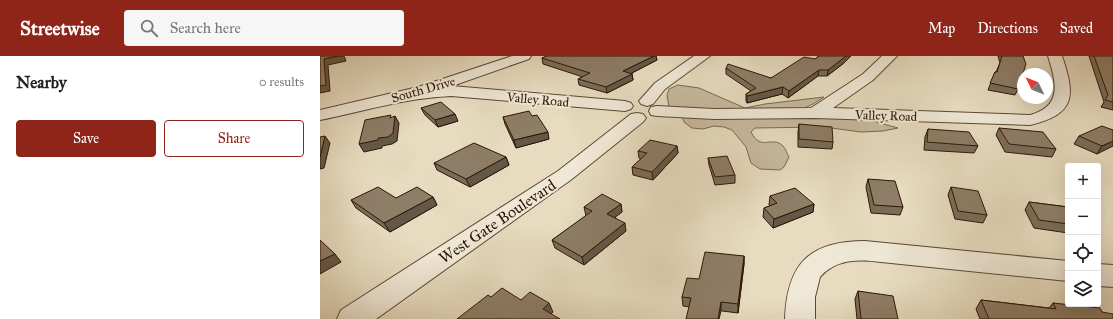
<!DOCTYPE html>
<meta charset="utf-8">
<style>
body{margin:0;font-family:"IM FELL Great Primer",serif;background:#f6f6f6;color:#222}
.controls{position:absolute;right:12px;bottom:12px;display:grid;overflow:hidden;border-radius:4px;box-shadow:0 4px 16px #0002}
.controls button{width:36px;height:36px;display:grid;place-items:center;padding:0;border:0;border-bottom:1px solid #e0e0e0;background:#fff;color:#222;font:20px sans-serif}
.compass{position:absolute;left:697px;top:12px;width:36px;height:36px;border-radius:50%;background:#fff;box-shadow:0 4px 16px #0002;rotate:313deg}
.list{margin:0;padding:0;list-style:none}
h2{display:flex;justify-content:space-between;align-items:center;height:52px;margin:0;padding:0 16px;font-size:17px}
h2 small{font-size:13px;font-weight:400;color:#767676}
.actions{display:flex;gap:8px;padding:12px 16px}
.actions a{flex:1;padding:9px 0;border:1px solid #8f2418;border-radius:4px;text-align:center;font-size:14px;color:#8f2418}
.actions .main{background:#8f2418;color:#fff}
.icon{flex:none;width:22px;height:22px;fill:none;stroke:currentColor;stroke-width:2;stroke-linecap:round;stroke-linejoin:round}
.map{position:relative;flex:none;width:793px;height:263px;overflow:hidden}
header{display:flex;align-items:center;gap:24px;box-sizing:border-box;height:56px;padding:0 20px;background:#8f2418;color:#fff}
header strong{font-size:19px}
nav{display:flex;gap:22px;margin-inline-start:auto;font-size:14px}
.search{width:280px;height:36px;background:#f6f6f6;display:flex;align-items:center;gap:10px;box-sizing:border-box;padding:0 14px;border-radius:4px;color:#767676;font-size:15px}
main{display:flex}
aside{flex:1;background:#fff}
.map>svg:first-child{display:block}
.green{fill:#c8baa0;stroke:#7b6853}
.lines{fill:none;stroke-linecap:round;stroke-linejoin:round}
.minor-casing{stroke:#5c4834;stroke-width:2}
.minor{fill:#efe8d6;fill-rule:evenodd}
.wall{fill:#7a6c59;stroke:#2e1606}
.shaded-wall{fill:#635848;stroke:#2e1606}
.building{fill:#8e7d67;stroke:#2e1606}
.labels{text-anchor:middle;stroke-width:4;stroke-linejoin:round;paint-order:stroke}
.far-street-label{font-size:13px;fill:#2e1606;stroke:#efe8d6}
.street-label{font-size:16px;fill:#2e1606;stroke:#efe8d6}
</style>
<header>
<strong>Streetwise</strong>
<div class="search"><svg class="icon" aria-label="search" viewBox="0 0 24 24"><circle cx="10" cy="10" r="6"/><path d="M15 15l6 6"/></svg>Search here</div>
<nav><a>Map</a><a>Directions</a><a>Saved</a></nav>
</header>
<main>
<aside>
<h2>Nearby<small>0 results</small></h2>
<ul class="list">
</ul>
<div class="actions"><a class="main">Save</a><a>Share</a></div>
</aside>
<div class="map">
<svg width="793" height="263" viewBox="0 0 793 263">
<rect width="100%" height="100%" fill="#e7dcc0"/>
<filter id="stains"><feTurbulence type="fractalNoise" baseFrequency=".005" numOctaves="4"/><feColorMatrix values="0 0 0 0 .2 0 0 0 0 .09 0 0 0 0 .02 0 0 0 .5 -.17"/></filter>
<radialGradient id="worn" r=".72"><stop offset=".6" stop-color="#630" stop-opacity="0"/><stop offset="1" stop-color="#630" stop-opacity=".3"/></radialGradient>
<!-- green -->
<path class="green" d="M358,29L379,32L425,52L445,48L504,41L493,48L478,55L553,65L578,72L563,75L541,76L504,71L435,72L431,76C441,96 452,79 463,90C466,93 467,98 469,101L464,111L460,114L440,113L431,107L426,91L412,74L404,71L394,70L383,73L372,72L365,67L361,60L349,51L347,39L349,33Z"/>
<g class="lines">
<defs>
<g id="minor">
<path d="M192,0H211L209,3L132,30L305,45L311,47L313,50L311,53L305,55L131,40C86,42 44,55 0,64V54L98,31Z"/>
<path d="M374,0H390L345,33L333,48L327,50L321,48L319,45L335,27Z"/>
<path d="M562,0H577L553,24L513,52L710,59C743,50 736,26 728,0H742C756,41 755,58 710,69L495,62L394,63L337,60L331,59L329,55L331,51L337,50L394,53L491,52L543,18Z"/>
<path d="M317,57L323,58L326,62L323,66L252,123L56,263H17L21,254L238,115L311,58Z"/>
<path d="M545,185L748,205V225L561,206C538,203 516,203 500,221L495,241V263H465C467,208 489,185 545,185Z"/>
<path d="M778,208L793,209V231L778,230Z"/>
</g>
</defs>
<!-- minor casing -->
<use href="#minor" class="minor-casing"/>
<!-- minor -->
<use href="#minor" class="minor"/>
</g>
<!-- wall -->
<g class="wall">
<path d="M227,0H336L337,4L312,17L313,24L287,37L259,29L258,23L263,21L223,8L222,2Z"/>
<path d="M499,0H531L524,7L507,20H498L468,42L462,38L427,47L426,45V38L431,35L406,18V12L451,22L495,3Z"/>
<path d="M678,0H703L698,33L695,39L668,34L675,16H676L680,7Z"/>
<path d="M769,0H793V54L781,51L784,46Z"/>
<path d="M101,52L138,65L118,71L105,59Z"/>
<path d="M212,60L229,83L196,92L185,68L183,61Z"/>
<path d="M479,68L513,86L512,93L478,91V76Z"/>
<path d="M679,72L736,93L732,101L685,96L676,79Z"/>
<path d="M608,73L658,90L654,97L604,94L605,81Z"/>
<path d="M793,74L777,98L754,88L759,80Z"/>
<path d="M357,90L358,97L333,124L313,119L312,111L321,103L319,102L318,95Z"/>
<path d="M186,101L189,109L150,131L117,114L114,107Z"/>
<path d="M388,102L415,119V127L395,129L389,109Z"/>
<path d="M548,123L583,151L580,159L551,157L546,131Z"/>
<path d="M631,131L667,159L663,167L635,163L628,139Z"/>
<path d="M450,140L494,148L493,156L453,172L443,161L444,152L450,150L449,149Z"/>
<path d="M113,141L117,149L70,176L36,152L31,144Z"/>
<path d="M709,146L748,151V177L714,172L705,154Z"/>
<path d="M301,148L302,156L295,161L306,175L264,209L235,192L232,184L266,160L264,151Z"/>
<path d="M424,200V208L418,257L363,250L362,241L379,223Z"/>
<path d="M538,235L578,263H537L535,243Z"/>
<path d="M661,244L729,252L733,247L782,256L793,263H660L656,253Z"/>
</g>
<!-- shaded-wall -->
<g class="shaded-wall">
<path d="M18,0H24L26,5L8,9L10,35L0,37V30L4,3Z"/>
<path d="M334,0H336L337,4L304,21L303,15Z"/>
<path d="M526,0H531L524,7L507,20L508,14Z"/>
<path d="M499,14L498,20L468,42L469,35Z"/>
<path d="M312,18L313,24L287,37L286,31Z"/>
<path d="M463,31L462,38L427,47V40Z"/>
<path d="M135,58L138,65L118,71L115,64Z"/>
<path d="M75,60L79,67L77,85L72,88L62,90V92L44,96L39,88L58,82Z"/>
<path d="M228,76L229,83L196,92L194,84Z"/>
<path d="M5,80L10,87L4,112L0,113V101Z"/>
<path d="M793,85V90L777,98L782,90Z"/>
<path d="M357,90L358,97L333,124L332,116Z"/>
<path d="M186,101L189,109L150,131L146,123Z"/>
<path d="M113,141L117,149L70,176L64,167Z"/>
<path d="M301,148L302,156L289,166L287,158Z"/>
<path d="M494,148L493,156L453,172L454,163Z"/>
<path d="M305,167L306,175L264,209L262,201Z"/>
<path d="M15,198L21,206L0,218V205Z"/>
<path d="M424,200V208L418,257V248Z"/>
<path d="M401,246V255L399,263H398Z"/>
<path d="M229,247L233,256L227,262L223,253Z"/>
</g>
<!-- building -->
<g class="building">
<path d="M0,0H18L4,3L6,29L0,30Z"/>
<path d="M227,0H334L303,15L312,18L286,31L258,23L270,17L222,2Z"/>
<path d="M499,0H526L508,14H499L469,35L463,31L427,40L426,38L436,32L406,12L408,8L451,22L484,1L495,3Z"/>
<path d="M682,0H703L706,8L698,33L670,27L675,16H677Z"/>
<path d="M774,0H793V46L785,44L788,39Z"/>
<path d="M121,46L135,58L115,64L101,52Z"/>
<path d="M209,55L212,60L217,59L228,76L194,84L183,61Z"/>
<path d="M71,59L70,62L75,60L73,77L68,81L58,82V84L39,88L45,64Z"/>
<path d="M479,68L512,71L513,86L479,83Z"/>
<path d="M782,70L793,74V85L782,90L759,80Z"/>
<path d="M679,72L723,76L736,93L689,88Z"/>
<path d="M608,73L649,76L658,90L607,86Z"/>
<path d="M5,80L0,101V81Z"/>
<path d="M330,84L357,90L332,116L312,111L327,97L318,95Z"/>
<path d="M154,87L186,101L146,123L114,107Z"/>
<path d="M407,100L415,119L395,121L388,102Z"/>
<path d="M548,123L575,125L583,151L554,149Z"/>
<path d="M58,131L76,142L97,131L113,141L64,167L31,144Z"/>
<path d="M631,131L658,135L667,159L638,155Z"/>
<path d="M475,132L494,148L454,163L444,152L457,147L450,140Z"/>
<path d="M282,138L301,148L287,158L305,167L262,201L232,184L272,155L264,151Z"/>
<path d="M709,146L748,151V168L719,164Z"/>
<path d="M0,184L15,198L0,205Z"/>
<path d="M385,196L424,200L418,248L401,246L398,263H366L371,242L362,241L367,222L379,223Z"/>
<path d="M182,232L201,244L210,236L229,247L223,253L240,263H137L168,239L171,241Z"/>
<path d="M538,235L573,240L578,263H541Z"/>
<path d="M661,244L736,253L733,247L780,252L782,256L793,258V263H669Z"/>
</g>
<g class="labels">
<!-- far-street labels -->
<g class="far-street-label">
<text transform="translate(103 33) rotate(-16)" y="5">South Drive</text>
<text transform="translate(218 43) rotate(5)" y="5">Valley Road</text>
<text transform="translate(566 59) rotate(2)" y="5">Valley Road</text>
</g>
<!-- street labels -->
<g class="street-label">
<text transform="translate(177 165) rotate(-34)" y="6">West Gate Boulevard</text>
</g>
</g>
<rect width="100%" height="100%" filter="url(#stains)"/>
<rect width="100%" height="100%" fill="url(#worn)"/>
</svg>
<div class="controls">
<button>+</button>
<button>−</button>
<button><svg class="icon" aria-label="locate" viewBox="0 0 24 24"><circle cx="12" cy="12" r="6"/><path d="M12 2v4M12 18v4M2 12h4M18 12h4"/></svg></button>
<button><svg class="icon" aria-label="layers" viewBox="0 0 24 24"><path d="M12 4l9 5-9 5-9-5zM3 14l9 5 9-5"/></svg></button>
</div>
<svg class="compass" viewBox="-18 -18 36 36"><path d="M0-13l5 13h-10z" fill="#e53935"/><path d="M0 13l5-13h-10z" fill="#767676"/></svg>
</div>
</main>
